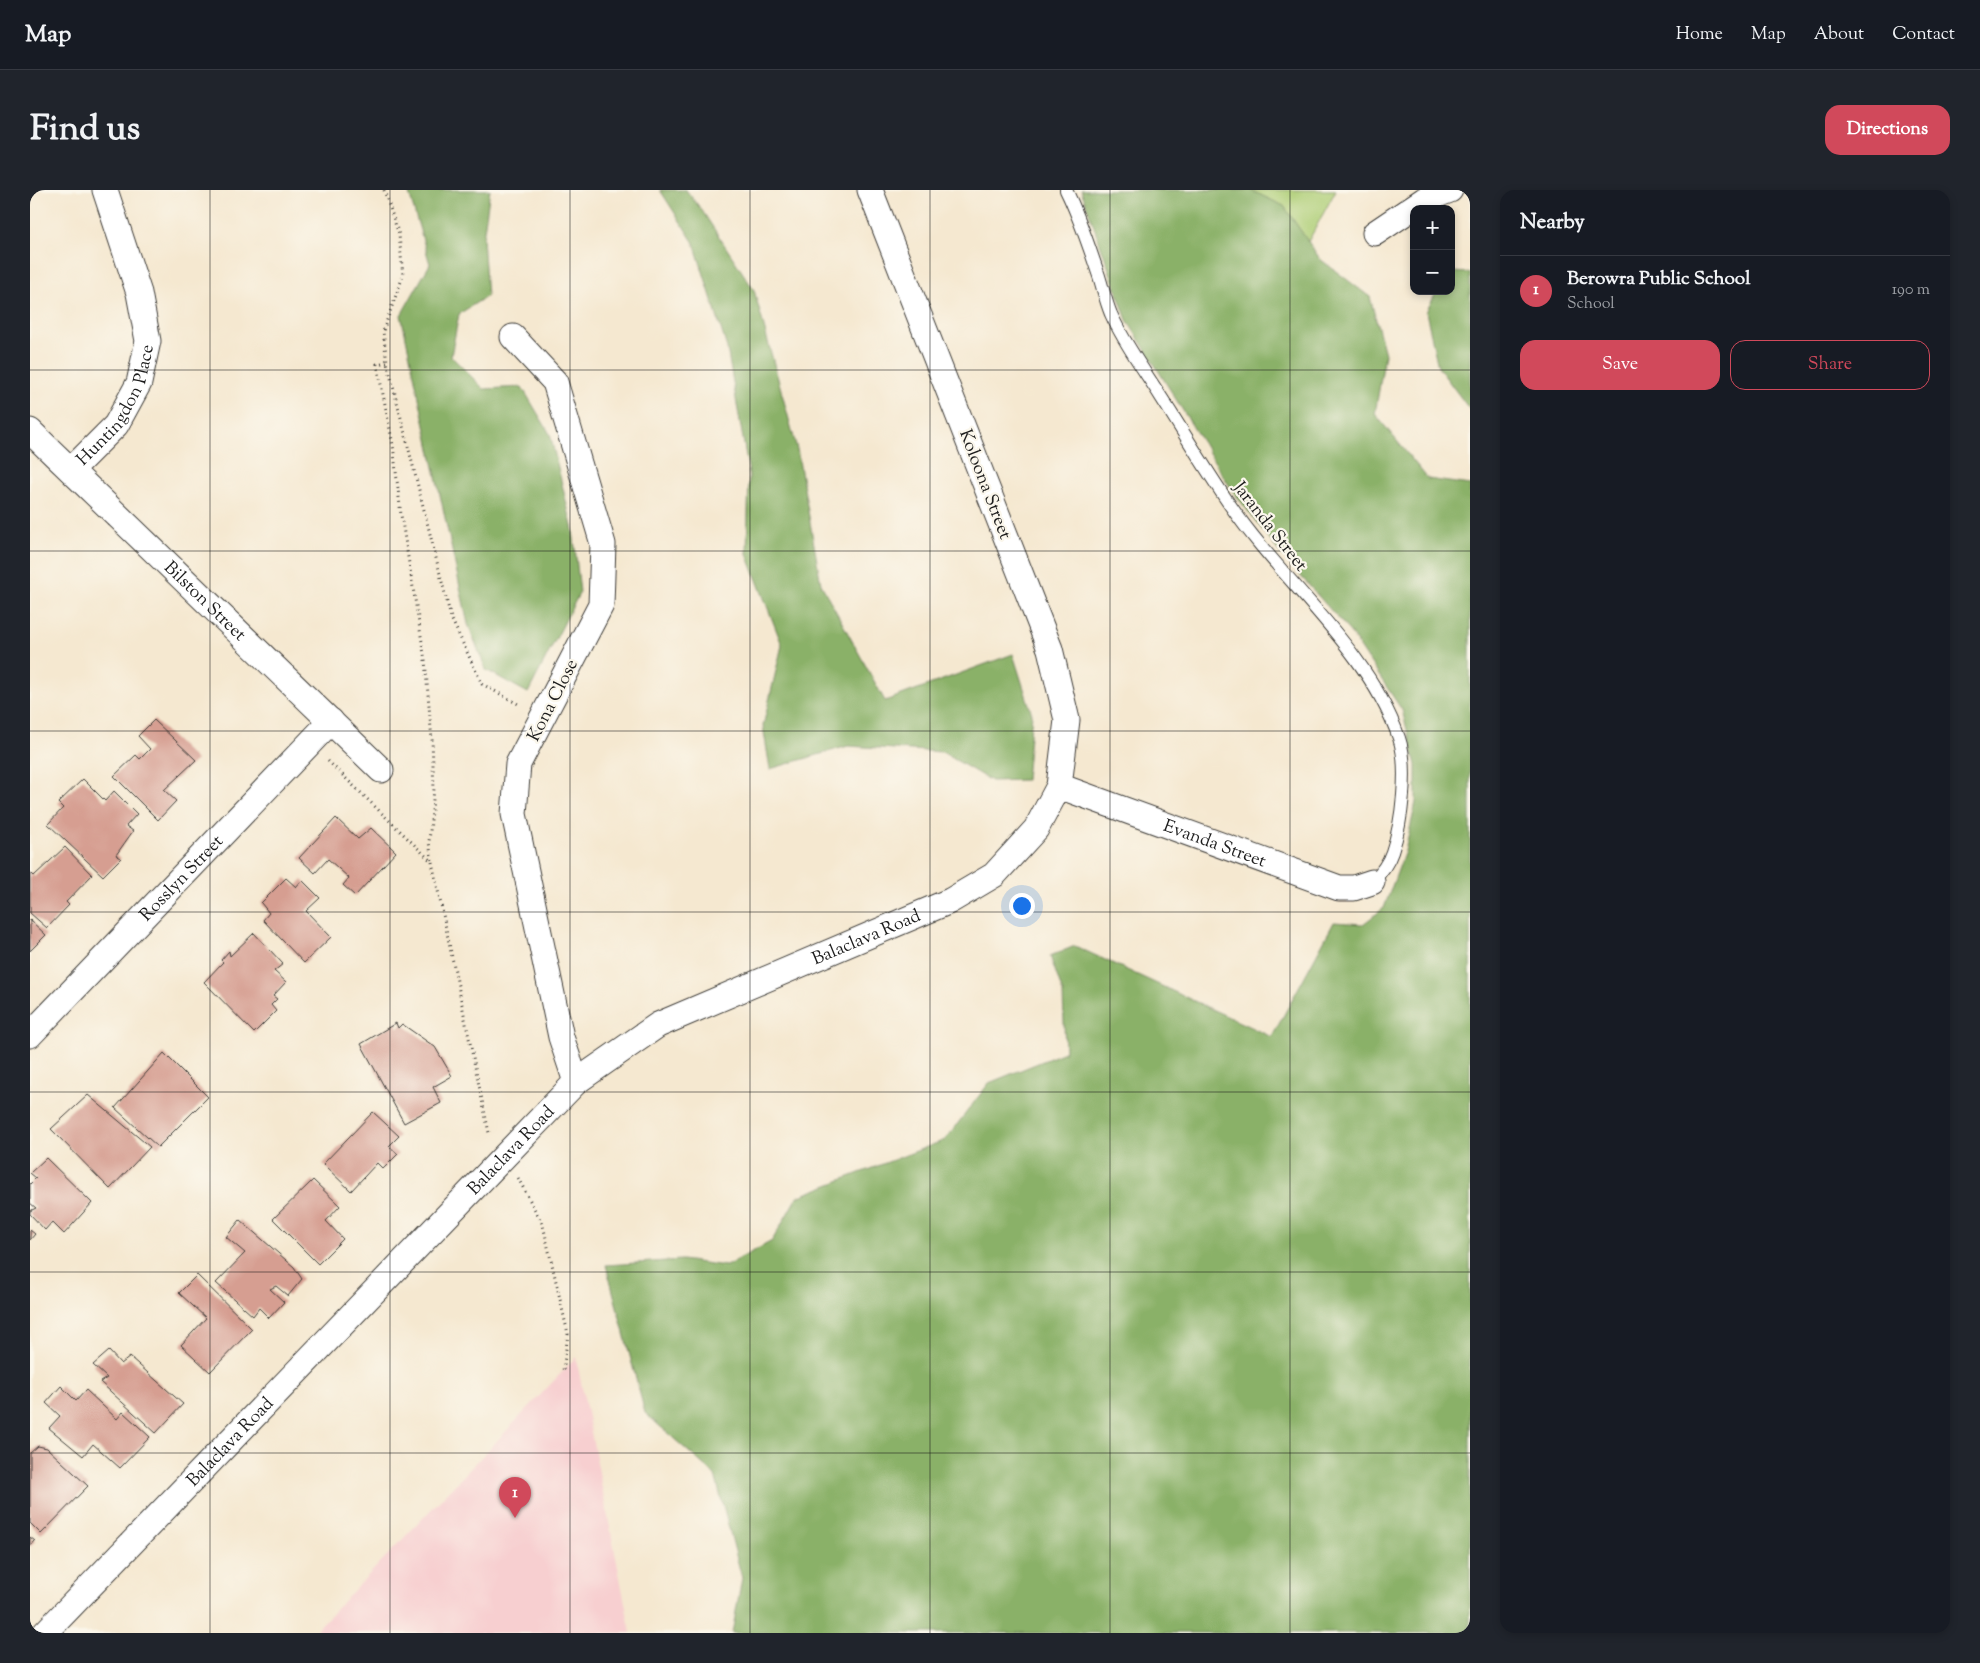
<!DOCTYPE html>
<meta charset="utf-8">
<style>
body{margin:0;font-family:"Sorts Mill Goudy",serif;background:#20242c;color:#f1f3f6}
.controls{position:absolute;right:15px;top:15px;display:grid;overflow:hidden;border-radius:10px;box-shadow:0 2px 8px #0003}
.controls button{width:45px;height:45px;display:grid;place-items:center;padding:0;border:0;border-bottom:1px solid #363941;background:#171b24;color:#f1f3f6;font:25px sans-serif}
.you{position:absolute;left:991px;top:715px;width:18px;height:18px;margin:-12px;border:4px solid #fff;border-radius:50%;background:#1a73e8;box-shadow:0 0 0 8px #1a73e833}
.badge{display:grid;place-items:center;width:32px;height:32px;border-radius:50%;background:#d1495b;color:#fff;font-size:16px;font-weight:700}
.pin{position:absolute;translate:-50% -41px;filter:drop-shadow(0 1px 2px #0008)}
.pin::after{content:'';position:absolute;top:26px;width:18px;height:15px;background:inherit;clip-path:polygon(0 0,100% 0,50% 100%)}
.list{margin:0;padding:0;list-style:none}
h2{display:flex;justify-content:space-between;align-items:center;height:65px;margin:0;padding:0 20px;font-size:21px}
h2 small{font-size:16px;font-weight:400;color:#9ea1a6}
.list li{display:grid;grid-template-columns:32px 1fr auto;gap:15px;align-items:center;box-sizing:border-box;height:70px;padding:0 20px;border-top:1px solid #363941}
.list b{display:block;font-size:19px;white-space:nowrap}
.list p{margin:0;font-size:16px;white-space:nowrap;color:#9ea1a6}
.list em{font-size:16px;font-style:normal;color:#9ea1a6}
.actions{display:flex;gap:10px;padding:15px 20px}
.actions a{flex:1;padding:11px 0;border:1px solid #d1495b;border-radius:15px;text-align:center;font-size:18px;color:#d1495b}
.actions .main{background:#d1495b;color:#fff}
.map{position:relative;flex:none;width:1440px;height:1443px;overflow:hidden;border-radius:15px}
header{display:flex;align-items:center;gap:30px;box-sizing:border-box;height:70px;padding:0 25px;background:#171b24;border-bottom:1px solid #363941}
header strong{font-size:24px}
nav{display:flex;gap:28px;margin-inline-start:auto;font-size:18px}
.intro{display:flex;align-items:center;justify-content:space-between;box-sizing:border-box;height:120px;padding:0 30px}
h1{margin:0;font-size:35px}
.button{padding:12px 22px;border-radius:15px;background:#d1495b;color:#fff;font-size:18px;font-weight:700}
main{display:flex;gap:30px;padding:0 30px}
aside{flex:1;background:#171b24;border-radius:15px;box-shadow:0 2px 8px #0003}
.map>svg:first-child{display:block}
.built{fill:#f7cfd0}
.green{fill:#aece76;stroke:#657549}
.forest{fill:#8ab167;stroke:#536642}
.building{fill:#d69e91}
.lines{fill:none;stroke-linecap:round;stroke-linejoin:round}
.lane-casing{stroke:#3d3b37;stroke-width:14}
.street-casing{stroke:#3d3b37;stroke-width:27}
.path{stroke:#3d3b37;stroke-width:3;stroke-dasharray:1 4;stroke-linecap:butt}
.lane{stroke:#fff;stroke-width:12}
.street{stroke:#fff;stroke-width:25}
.grid{fill:none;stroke:#1c1c1c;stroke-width:1;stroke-opacity:0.55}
.labels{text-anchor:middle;stroke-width:4.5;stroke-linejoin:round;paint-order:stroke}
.street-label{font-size:18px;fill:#1c1c1c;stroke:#fbf7ec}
</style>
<header>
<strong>Map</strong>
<nav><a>Home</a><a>Map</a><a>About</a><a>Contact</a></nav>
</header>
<div class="intro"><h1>Find us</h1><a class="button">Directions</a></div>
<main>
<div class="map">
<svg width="1440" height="1443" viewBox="0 0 1440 1443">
<rect width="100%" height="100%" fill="#fbf7ec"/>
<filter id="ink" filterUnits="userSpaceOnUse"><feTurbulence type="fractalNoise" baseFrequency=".02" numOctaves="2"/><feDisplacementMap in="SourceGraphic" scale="10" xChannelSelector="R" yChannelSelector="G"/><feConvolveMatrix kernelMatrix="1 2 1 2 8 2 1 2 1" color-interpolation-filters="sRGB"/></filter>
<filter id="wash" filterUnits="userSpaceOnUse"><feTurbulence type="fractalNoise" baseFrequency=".0096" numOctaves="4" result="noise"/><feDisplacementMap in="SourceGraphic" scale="20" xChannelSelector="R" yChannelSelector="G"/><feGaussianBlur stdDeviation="1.12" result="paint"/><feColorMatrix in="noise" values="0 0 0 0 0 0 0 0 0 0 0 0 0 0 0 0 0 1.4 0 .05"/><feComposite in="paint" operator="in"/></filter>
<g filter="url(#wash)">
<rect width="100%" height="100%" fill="#f5e8d0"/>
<!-- built -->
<path class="built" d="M546,1167L601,1443H283L503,1213Z"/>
<!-- green -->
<path class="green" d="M1164,0H1306L1252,100Z"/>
<!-- forest -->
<g class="forest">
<path d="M378,0H460L453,48L457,106L429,124L421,166L454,199L492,197L520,244L543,340L550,402L498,503L456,480L438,434L371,125L400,74Z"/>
<path d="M630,0H656L671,19L724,100L767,259L791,394L855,511L983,464L1002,524L996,590L961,591L912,562L818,556L740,579L733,536L752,455L717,364L719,283L697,158L664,53Z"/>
<path d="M1051,0H1220L1254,16L1290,69L1340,107L1355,164L1345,224L1398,289L1440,295V1443H702L712,1388L685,1285L615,1223L576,1075L652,1070L696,1076L742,1051L767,1007L915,950L959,893L1035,862L1033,803L1020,766L1045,756L1242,847L1304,732L1333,734L1354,718L1375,661L1386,612V575L1372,520L1320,442L1246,358L1202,300L1097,130Z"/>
<path d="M1421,82L1440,83V220L1408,177L1396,122L1407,101H1421Z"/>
</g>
<g id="blocks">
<!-- building -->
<g class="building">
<path d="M124,530L166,570L134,600L146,611L128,630L84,586L106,565L110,569L120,559L108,546Z"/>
<path d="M53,589L75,611L84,601L107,624L96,636L103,641L86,665L91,668L73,686L18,634L33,618L28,613Z"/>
<path d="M306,628L328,649L341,638L366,662L325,706L313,695L319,688L298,669L285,683L269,668Z"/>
<path d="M35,657L62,685L36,712L39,715L17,738L0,723V682L4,686Z"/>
<path d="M256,688L266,697L272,690L290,708L276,721L301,747L274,773L233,730L239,723L231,713Z"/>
<path d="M0,730L16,745L0,761Z"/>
<path d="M224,743L253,774L244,781L256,792L243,806L247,809L241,815L246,821L224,843L174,792L193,772L191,770L199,761L200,766Z"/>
<path d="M366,833L368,838L372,834L405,857L422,886L403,897L411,913L374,933L331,854Z"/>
<path d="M134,863L178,907L128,957L85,918Z"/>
<path d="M58,905L120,957L80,999L21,939Z"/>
<path d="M343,922L369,946L359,956L368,964L353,979L347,973L321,1001L293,974Z"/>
<path d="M16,968L62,1013L34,1044L22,1032L15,1040L0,1024V1021L6,1018L0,1013V994L6,988L0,983Z"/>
<path d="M283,990L310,1016L296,1031L313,1049L288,1074L243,1029Z"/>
<path d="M210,1030L264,1077L272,1089L258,1106L246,1096L240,1099L254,1112L239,1128L229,1118L223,1126L186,1093L215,1063L196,1047Z"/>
<path d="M0,1040L5,1044L0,1050Z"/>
<path d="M167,1085L222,1139L180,1182L151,1155L176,1128L149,1103Z"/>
<path d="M79,1161L91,1174L100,1167L153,1214L126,1243L70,1192L77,1188L63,1175Z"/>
<path d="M31,1196L46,1211L56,1200L87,1229L93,1222L120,1247L90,1278L63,1254L53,1266L19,1238L30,1226L16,1213Z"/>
<path d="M8,1256L17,1258L58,1296L11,1344L0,1333V1263Z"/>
<path d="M0,1347L5,1351L0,1357Z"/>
</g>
</g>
</g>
<g filter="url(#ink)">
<use href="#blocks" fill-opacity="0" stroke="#3d3b37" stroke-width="1"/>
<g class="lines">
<defs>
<path id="lane" d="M1036,0C1050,28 1059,57 1069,86C1073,99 1076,112 1081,124C1094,153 1114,180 1131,207C1154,243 1176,280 1200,315C1253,393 1337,457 1369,548C1379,577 1372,633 1362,662C1358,674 1351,683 1342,692"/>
<g id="street">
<path d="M1345,43L1394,10L1420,0"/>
<path d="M483,147L525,192L573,354L571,415L488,574L484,624L531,847L546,892"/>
<path id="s1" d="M0,241L351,580"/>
<path id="s2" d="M41,280L86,235L109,193L118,151L109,103L75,0"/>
<path id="s3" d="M1029,596L1309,698H1324L1342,692"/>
<path id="s4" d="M0,845L301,531"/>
<path id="s5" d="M15,1443L546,892L628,835L920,711L964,685L1006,639L1029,596L1037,530L1020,459L840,0"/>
</g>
</defs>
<!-- lane casing -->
<use href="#lane" class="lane-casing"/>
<!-- street casing -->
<use href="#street" class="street-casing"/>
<!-- path -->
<g class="path">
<path d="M354,0L369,45L373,86L353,141L357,172L421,428L452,494L490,515"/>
<path d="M357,172L347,174L363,255L371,325L395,470L402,550L404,599L399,652L402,671"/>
<path d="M298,571L402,672L459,943"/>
<path d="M488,988L513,1035L538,1144L533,1181"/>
</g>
<!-- lane -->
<use href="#lane" class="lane"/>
<!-- street -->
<use href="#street" class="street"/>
</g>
</g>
<!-- grid -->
<path class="grid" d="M180,0V1443M360,0V1443M540,0V1443M720,0V1443M900,0V1443M1080,0V1443M1260,0V1443M0,180H1440M0,361H1440M0,541H1440M0,722H1440M0,902H1440M0,1082H1440M0,1263H1440"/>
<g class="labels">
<!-- street labels -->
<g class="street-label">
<text dy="6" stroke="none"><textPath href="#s2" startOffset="81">Huntingdon Place</textPath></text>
<text transform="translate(956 294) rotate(69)" y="6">Koloona Street</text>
<text transform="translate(1241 336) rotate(52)" y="6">Jaranda Street</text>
<text dy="6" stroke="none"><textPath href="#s1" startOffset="244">Bilston Street</textPath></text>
<text transform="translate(522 510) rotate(-63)" y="6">Kona Close</text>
<text dy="6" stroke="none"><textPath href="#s3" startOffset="166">Evanda Street</textPath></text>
<text dy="6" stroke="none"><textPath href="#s4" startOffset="218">Rosslyn Street</textPath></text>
<text dy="6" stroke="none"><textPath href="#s5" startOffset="1091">Balaclava Road</textPath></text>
<text dy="6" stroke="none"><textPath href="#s5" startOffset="671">Balaclava Road</textPath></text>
<text dy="6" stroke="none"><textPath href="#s5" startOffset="266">Balaclava Road</textPath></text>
</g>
</g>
</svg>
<div class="controls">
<button>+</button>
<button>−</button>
</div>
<div class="you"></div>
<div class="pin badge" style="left:485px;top:1328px">1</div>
</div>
<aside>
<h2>Nearby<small></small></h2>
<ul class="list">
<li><span class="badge">1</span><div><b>Berowra Public School</b><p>School</p></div><em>190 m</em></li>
</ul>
<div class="actions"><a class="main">Save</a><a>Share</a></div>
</aside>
</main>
